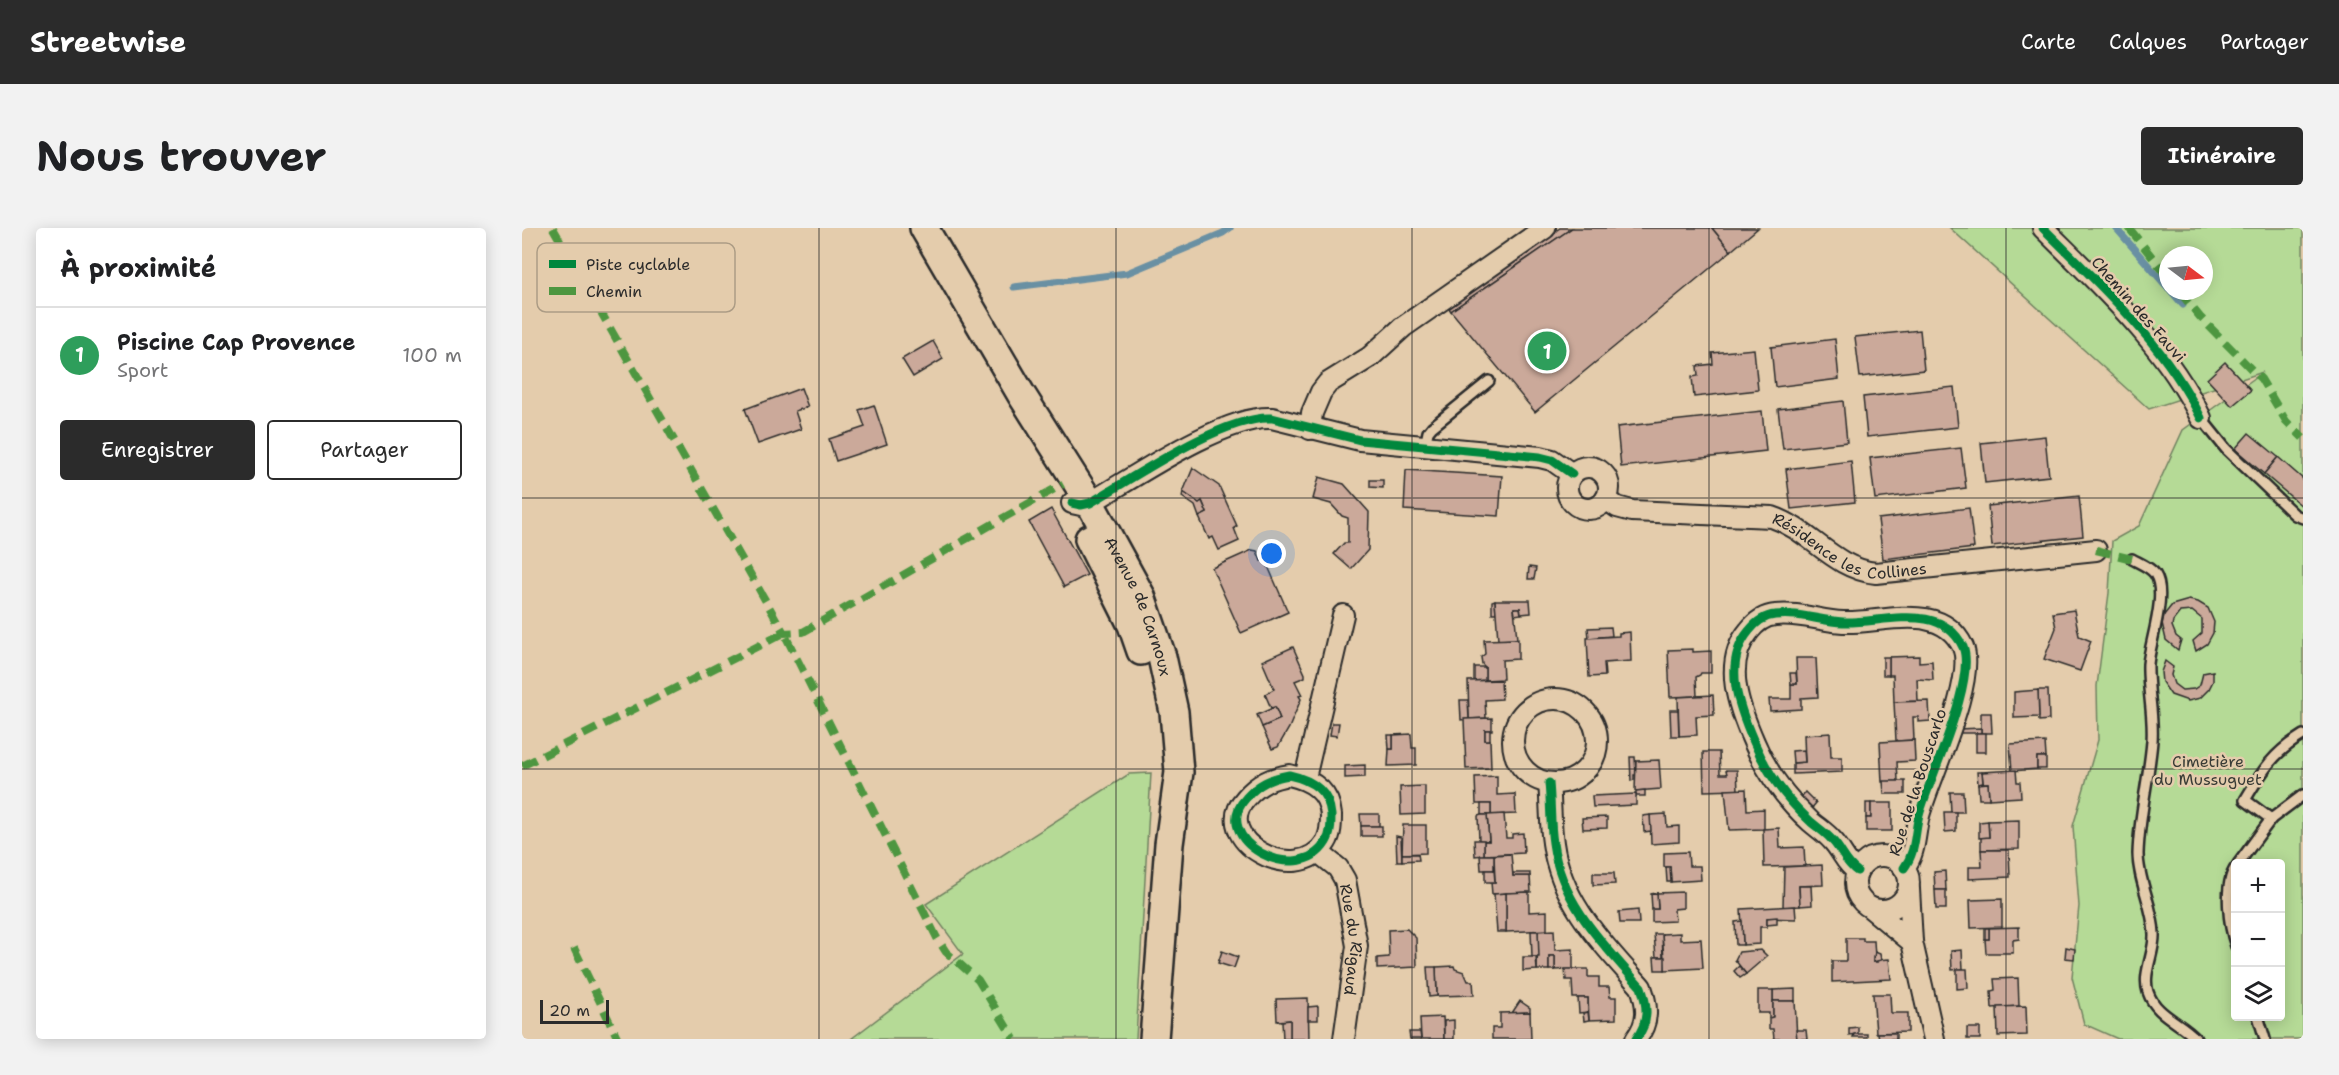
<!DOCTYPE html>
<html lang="fr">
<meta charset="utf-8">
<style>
body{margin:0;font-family:"Shantell Sans",sans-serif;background:#f2f2f2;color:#202124}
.controls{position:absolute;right:18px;bottom:18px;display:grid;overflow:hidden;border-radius:6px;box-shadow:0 3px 15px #0003}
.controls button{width:54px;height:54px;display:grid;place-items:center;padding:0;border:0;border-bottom:2px solid #e0e0e0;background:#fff;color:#202124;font:30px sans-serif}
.compass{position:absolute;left:1637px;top:18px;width:54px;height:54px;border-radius:50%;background:#fff;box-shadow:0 3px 15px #0003;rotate:106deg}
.scale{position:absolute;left:18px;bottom:15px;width:69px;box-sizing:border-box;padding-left:6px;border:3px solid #2b2b2b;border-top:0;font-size:16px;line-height:21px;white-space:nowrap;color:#2b2b2b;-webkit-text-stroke:4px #e4ccac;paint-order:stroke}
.you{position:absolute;left:750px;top:326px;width:21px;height:21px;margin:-15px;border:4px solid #fff;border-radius:50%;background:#1a73e8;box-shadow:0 0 0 9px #1a73e833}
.badge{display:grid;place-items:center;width:39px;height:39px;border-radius:50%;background:#2b2b2b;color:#fff;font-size:20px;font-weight:700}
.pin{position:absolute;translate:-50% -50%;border:3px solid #fff;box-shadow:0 2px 6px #0006}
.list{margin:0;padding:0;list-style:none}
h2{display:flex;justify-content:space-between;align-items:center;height:78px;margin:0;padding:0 24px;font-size:26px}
h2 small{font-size:20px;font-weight:400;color:#757577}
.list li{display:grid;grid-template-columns:39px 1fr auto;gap:18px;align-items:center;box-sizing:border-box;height:96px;padding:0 24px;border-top:2px solid #e0e0e0}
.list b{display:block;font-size:22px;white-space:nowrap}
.list p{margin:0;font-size:20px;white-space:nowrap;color:#757577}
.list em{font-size:20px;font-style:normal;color:#757577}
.actions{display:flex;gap:12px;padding:18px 24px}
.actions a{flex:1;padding:14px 0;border:2px solid #2b2b2b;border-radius:6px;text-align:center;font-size:21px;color:#2b2b2b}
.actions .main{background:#2b2b2b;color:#fff}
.icon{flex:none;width:33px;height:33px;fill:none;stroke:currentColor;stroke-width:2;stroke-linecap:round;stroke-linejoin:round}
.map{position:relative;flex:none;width:1781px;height:811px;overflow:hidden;border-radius:6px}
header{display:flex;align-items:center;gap:36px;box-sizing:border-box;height:84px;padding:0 30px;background:#2b2b2b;color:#fff}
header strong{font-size:28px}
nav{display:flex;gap:33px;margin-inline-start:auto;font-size:21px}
.intro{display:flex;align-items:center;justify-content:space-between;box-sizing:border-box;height:144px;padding:0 36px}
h1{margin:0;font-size:42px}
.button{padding:15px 27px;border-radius:6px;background:#2b2b2b;color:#fff;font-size:21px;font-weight:700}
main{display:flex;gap:36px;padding:0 36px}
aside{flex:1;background:#fff;border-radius:6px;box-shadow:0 3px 15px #0003}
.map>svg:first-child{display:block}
.green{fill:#b5da96;stroke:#708260;stroke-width:1.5;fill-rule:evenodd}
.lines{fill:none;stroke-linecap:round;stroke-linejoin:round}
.stream{stroke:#6990a3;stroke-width:7}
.building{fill:#cba99a;stroke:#2b2b2b;stroke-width:1.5}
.service-casing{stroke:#2b2b2b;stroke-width:14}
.minor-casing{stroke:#2b2b2b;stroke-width:24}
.secondary-casing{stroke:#2b2b2b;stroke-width:32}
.service{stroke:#e4ccac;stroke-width:9}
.minor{stroke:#e4ccac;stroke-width:20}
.secondary{stroke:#e4ccac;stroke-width:27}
.quiet{stroke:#4d9640;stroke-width:8;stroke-dasharray:15 8;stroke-linecap:butt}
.cycleway-casing{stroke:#e4ccac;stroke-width:13}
.cycleway{stroke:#00873e;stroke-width:9}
.grid{fill:none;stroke:#2b2b2b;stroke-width:1.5;stroke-opacity:0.55}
.labels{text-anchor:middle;stroke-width:5;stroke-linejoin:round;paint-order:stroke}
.street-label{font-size:16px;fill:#2b2b2b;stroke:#e4ccac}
.park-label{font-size:16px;fill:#393c36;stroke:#e4ccac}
.key{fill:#e4ccac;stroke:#ac9c85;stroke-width:1.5}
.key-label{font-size:16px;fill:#2b2b2b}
</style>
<header>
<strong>Streetwise</strong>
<nav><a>Carte</a><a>Calques</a><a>Partager</a></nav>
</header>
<div class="intro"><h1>Nous trouver</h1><a class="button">Itinéraire</a></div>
<main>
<aside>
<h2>À proximité<small></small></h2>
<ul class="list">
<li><span class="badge" style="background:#2e9e5b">1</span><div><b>Piscine Cap Provence</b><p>Sport</p></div><em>100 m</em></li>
</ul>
<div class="actions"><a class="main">Enregistrer</a><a>Partager</a></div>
</aside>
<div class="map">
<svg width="1781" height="811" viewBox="0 0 1781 811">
<rect width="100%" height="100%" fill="#e4ccac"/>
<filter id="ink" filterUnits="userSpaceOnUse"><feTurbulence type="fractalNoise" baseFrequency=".0167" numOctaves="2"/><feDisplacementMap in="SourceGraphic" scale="12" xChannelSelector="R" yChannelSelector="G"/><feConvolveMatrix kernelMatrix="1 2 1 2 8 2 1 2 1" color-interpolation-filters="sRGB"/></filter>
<g filter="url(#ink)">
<!-- green -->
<g class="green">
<path d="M1428,0H1781V811H1596L1562,796L1550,749L1557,678L1551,598L1576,512L1575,458L1587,365L1590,313L1617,298L1661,202L1741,144L1627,181ZM1646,27H1682V63H1646ZM1714,636H1758V788H1714Z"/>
<path d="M629,545L614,811H329L441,726L404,676L607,546Z"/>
</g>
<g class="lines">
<!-- stream -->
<g class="stream">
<path d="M1594,0L1646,60"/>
<path d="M492,59L605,45L701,5L708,0"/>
<path d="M1649,63L1661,77"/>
</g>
</g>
<!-- building -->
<g class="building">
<path d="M1038,0H1050L929,83L924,77Z"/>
<path d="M1050,0H1190L1209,23L1013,184L929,83Z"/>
<path d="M1190,0H1236L1209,23Z"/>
<path d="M1398,102L1402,142L1338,149L1333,109Z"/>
<path d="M1313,111L1317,151L1253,159L1249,119Z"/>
<path d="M411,113L421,131L391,149L380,131Z"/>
<path d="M1232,121L1236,162L1172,169L1170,149L1176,148L1175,138L1191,136L1190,125Z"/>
<path d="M1703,134L1729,162L1710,178L1685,151Z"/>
<path d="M1432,159L1436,199L1345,209L1341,169Z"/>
<path d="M279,160L286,179L273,183L279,201L236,216L223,181Z"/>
<path d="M1321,173L1325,214L1261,221L1256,181Z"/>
<path d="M352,177L365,216L314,233L307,211L343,199L337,182Z"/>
<path d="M1240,183L1244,223L1099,239L1095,199Z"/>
<path d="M1727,205L1756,229L1742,246L1713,221Z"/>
<path d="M1523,208L1527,248L1463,255L1459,215Z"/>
<path d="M1439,220L1444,260L1353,271L1348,230Z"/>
<path d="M1756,229L1781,251V279L1742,246Z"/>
<path d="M1329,233L1333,274L1269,281L1264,241Z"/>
<path d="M671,240L697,258L715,298L712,300L717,313L697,322L691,309L687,311L677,289L685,285L680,273L677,275L661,264Z"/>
<path d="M884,242L980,248L977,288L882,282Z"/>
<path d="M797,249L822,256L847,284L846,322L829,341L812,326L822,315H826V290L820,288L809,276L791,271Z"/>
<path d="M848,252H861V260L848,259Z"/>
<path d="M661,264L677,275L680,273L685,285L677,289L673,278L660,269Z"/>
<path d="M1557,268L1561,308L1470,318L1466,278Z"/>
<path d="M1447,280L1452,320L1361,331L1356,291Z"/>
<path d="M529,281L565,347L542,359L507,294Z"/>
<path d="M730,322L735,323L739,333L742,331L745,336L766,384L719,405L690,340Z"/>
<path d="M1007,339L1014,340L1012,351H1006Z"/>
<path d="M973,372L974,385H970V373Z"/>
<path d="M973,372H1008L1009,385L999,386L998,380H992L995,411L976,412Z"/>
<path d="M1667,372L1676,374L1686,380L1692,394L1691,405L1685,416L1674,423L1671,413L1680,405V391L1670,383L1658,384L1651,393L1650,398L1654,408L1659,412L1656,422L1644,412L1640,395L1642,387L1650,377Z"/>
<path d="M992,380H998L999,386L993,387Z"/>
<path d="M1552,382L1557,408L1569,413L1558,443L1522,431L1534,400L1531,385Z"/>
<path d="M1089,399L1090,408L1067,410L1066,400Z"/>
<path d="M1108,404L1109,433L1082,435L1083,448L1067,449L1065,410L1097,408V405Z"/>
<path d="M996,411V431L980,432L981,451L963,452V439L960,436L959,429L963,426L962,412Z"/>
<path d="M771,419L783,446V449L773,453L780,467L777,468L779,471L767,500L756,519L750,521L740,499L758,491L753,479L749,480L743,466L752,461L740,433Z"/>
<path d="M1171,421V424L1189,423V445H1179L1178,447L1174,449L1175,468L1148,469L1146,422Z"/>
<path d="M1397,428V434L1410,433L1411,452L1395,451L1396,473L1372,474L1371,447H1367V429Z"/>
<rect x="1361" y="429" width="6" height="18"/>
<path d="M1274,430H1294L1296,469L1279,470V481L1248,483L1247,471H1269V456H1275Z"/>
<path d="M1643,433L1651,439L1649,447L1652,456L1660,462L1672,461L1678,457L1681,445L1691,443V453L1687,461L1678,470L1666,473L1649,467L1640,454L1639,444Z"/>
<path d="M952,439H963V452L952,453Z"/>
<path d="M1268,445H1274L1275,456H1269Z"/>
<path d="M979,452L980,471L963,472L964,490L947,491L946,453Z"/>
<path d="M1516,462H1526L1527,492L1517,493Z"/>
<path d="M1516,462L1517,489L1492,490V464Z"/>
<path d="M1191,467L1192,487L1174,488L1175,507L1157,508L1156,469Z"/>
<path d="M938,472H946L947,491L939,492Z"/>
<path d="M1407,473L1408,493L1396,494V489H1391L1392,512L1374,513L1372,474Z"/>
<path d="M753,479L758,491L740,499L735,487Z"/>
<path d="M1148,482H1156L1157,508H1149Z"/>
<path d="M1459,485H1469L1470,505H1459Z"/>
<path d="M970,490V502H963V512H968L969,540L944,541L942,491Z"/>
<path d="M810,495H817L815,508L808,507Z"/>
<path d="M1459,500V505H1438L1437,501Z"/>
<rect x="963" y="502" width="5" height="10"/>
<path d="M1308,505L1309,529H1320V544L1271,546V535L1283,534L1282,507Z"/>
<rect x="1454" y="505" width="10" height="19"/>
<path d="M889,506L890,520H894V537L866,538L867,521H871V507Z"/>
<path d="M866,507H871V521H867Z"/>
<path d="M1392,512L1393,533L1375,534L1376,553L1360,554L1358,514Z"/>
<path d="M1523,514L1524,529H1515V541L1490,543L1488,516Z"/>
<path d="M1282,522L1283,534L1271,535L1270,523Z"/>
<path d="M1181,524H1197L1198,546H1205L1204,542H1215L1216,562L1182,563Z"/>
<path d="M1108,529H1113L1114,547H1112V552L1109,553Z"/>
<rect x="1515" y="529" width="9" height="12"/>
<path d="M1137,532L1139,561L1113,563L1114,533Z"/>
<path d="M843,537V549L823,550V538Z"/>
<path d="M1494,542L1495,554H1498L1499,569L1467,571L1466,555H1461L1460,544Z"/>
<path d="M1455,544H1460L1461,555L1456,556Z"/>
<path d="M975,548V567L993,566L994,586L969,587V576H954L953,549Z"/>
<path d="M1361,553H1383V566H1362Z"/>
<path d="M1466,555L1467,571H1457L1456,556Z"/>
<path d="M903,558V586L879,587L878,559Z"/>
<path d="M1224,561L1225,582L1242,581V601L1207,602L1203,562Z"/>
<path d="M1123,562V568H1114V563Z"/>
<path d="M1283,564L1294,575L1289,581L1278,571Z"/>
<path d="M1428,564H1441L1442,584H1429Z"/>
<path d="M1114,566V577L1071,579L1070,568Z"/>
<rect x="1344" y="575" width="5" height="15"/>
<path d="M1349,575H1370V603H1344V590H1349Z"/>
<rect x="959" y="576" width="10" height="11"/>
<path d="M1422,584H1434V603L1423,604Z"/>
<path d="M838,586H857V598H839Z"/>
<path d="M982,586L984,610H990V606L1001,605L1002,625L962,627V613H967L965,587Z"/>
<path d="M1144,586L1145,599L1157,598V614L1129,616L1128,587Z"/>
<path d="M959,587H965L967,613L957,612L956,588Z"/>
<path d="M1128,587L1129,603L1122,604L1121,588Z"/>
<path d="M1085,589V600L1061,601L1060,590Z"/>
<path d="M1497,592V621L1459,622V609H1467L1466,593Z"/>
<path d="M1466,593L1467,609L1457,610V594Z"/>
<path d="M881,597H904V625L880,626Z"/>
<rect x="839" y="598" width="21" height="10"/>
<path d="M1257,600L1258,620L1282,619L1283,638L1242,639L1241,601Z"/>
<path d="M874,608L879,609L880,633H875Z"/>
<path d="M952,612H962V627L953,628Z"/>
<path d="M1459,622H1487L1488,649L1447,651V639H1460Z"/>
<path d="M1166,624L1167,638H1178L1179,652L1149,654L1148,639H1142V625Z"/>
<path d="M880,626H896L897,632L880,633Z"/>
<path d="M989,626L991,648H1008L1009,664L970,666L969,654H973L972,627Z"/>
<path d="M958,627H972V642H959Z"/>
<path d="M1300,637L1301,657L1277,658L1278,678L1261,679L1262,639Z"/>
<path d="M1144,639H1148L1149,654H1145Z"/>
<path d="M963,642H972L973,654H963Z"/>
<path d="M1423,643L1424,662H1413L1412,644Z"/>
<rect x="991" y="645" width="17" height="3"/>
<path d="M1071,645H1092L1093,656L1071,657Z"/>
<path d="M1277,658H1289L1290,677L1278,678Z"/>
<path d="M1413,662H1424V681H1414Z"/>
<path d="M1007,664V684L1025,683V702L984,704V665Z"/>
<path d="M1161,664V680L1152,681L1153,693L1130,694V681H1136L1135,665Z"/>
<path d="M984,665V704H975L972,666Z"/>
<path d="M1135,665L1136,681H1130L1129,666Z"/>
<path d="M1480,671V699L1449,700L1448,672Z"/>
<path d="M1273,678L1274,691L1245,690V699H1238V716L1221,717L1219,681Z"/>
<path d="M1116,682L1117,695H1098L1097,684Z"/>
<path d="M1255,689V696L1245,697V690Z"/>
<path d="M1220,693L1221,717H1214L1213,694Z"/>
<path d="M1497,699V711L1491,712V725H1464L1463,711H1467V700Z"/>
<rect x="1463" y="700" width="4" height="11"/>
<path d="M885,701L894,710L895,739L855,741V730L867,729L866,702Z"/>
<path d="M1032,702L1033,722L1051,721V741L1033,742V728H1027V742H1015L1016,703Z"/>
<path d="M1009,703H1016L1017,729H1010Z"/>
<path d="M1158,705V712L1179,711L1181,740L1143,742L1140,706Z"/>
<path d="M1132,706H1140L1141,729H1134Z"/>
<path d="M1324,710H1341V713H1352L1353,729H1351V734H1355L1354,732L1367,731L1369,751L1310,754V733H1324Z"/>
<path d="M1544,719L1553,721L1552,731L1543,730Z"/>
<path d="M1239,722L1245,728L1224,746L1213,732L1217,724Z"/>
<path d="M1440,722L1441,741L1430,742L1429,723Z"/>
<path d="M700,723L716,729L712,740L696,735Z"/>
<path d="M1353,724L1358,726L1359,732L1351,734Z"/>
<rect x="1027" y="728" width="6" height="14"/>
<path d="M1001,729H1014L1015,742L1001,743Z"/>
<path d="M1132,729H1143V742H1133Z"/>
<path d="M932,738L933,741L942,744L946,753H951L952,767L915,768L914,739Z"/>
<path d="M1217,738L1224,746L1218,750L1212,743Z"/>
<path d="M905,739H914L915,768L907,769Z"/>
<path d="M1043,741H1066V749H1077V759H1087L1088,769H1094V791L1067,792L1066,770H1051L1050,752H1044Z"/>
<path d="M1435,741H1445L1446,760L1435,761Z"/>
<path d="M1496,750L1497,778L1470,780L1469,763L1473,762L1472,751Z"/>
<path d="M1273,761V773H1251V762Z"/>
<path d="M1236,762H1251V789L1247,790V785H1236Z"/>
<path d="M1351,766H1368L1369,785H1386V804L1354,805Z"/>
<path d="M786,770L787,811H768V792L755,793L754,771Z"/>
<path d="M1056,770H1066V784L1057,785Z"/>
<path d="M998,773L1008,780V784L990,785Z"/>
<path d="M1251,773H1273L1275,811H1252L1251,801H1247V790L1251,789Z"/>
<path d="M796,778V792H786V779Z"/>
<path d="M1504,778L1505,807L1476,808L1475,779Z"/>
<path d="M1008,784L1009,811H970V800H978V785Z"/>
<path d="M1066,784L1067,792L1062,793L1061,785Z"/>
<path d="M921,789L922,811H899L898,790Z"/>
<path d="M768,792V811H761L760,793Z"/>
<path d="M932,792V811H922V793Z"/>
<path d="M1336,799V806L1327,807V800Z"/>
<rect x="1445" y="800" width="13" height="11"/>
<path d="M1274,802H1284L1285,811H1275Z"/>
<path d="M887,804H898L899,811H888Z"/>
<path d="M1356,805H1374V811H1357Z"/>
<path d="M1332,806H1345V809H1331Z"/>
</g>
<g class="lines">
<defs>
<g id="service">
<path d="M1679,190L1704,221L1773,287L1781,290"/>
<path d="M903,218L906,204L910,199L967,153"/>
<path d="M1610,331C1617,335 1628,339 1633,346C1646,366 1628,413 1626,436C1625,461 1632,487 1630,513C1627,550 1617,588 1616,626C1616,653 1631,678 1632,706C1633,725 1620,745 1626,764C1634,788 1659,794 1674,811"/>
<path d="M1749,591L1723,572C1741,542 1751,525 1781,507"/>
<path d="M1716,636L1749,591L1781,567"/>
<path d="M1714,639C1701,656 1707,699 1714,718"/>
<path d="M1736,788L1743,811"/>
</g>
<g id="minor">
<path d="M1521,0C1578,57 1644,117 1679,190"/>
<path d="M788,201L790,185L799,164L806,155L848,129L881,99L1023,0"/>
<circle cx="1066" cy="260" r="21"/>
<path id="s1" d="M1084,271L1095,279L1110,283L1250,289C1289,302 1310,340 1354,345L1574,322"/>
<path d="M550,275L559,277L568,275C611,250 702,187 750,190L838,212L1018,229L1030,232L1050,246"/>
<circle cx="1033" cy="513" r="42"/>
<path d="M767,547C790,552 807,563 809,587C809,596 809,606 804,614C775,661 686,611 724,570C736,556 749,550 767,547Z"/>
<path d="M783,550L821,387"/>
<path d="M1027,555C1029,575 1028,596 1031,615C1039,675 1081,716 1119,759C1126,779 1127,794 1114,811"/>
<path id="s2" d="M796,624L816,640L823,652L835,718L822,811"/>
<circle cx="1360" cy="655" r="27"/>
<path d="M1335,643C1323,635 1320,622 1310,612C1304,605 1296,600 1289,594C1264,571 1245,545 1232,514C1217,480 1200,435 1227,403C1234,394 1242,388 1253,387C1277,384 1298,393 1321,394C1359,396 1419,372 1441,419C1452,446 1422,518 1412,545C1407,558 1402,571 1398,584C1392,603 1395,623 1382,640"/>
<path d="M1350,681L1390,714L1387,661"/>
<path d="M1390,714L1412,811"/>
</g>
<g id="secondary">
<path id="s3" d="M402,0L499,166L568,275L619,368L640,429L652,484L657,544L647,616L632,811"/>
<path d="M567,311L610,397L619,423"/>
</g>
</defs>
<!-- service casing -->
<use href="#service" class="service-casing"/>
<!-- minor casing -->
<use href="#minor" class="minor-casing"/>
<!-- secondary casing -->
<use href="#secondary" class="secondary-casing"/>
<!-- service -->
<use href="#service" class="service"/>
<!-- minor -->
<use href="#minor" class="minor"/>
<!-- secondary -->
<use href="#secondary" class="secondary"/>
<!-- quiet -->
<g class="quiet">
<path d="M31,0L262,405L281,404L541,256"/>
<path d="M1607,0L1646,49"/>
<path d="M1657,63L1678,89L1739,151L1764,193L1781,210"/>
<path d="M1574,322L1610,331"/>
<path d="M0,538L262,405L415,710L424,724L456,752L492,811"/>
<path d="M52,720L96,811"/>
</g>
<defs>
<g id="cycleway">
<path d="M1521,0C1578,57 1644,117 1679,190"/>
<path d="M550,275L559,277L568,275C611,250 702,187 750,190L838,212L1018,229L1030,232L1050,246"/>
<path d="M767,547C790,552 807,563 809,587C809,596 809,606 804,614C775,661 686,611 724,570C736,556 749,550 767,547Z"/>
<path d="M1027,555C1029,575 1028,596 1031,615C1039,675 1081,716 1119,759C1126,779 1127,794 1114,811"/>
<path d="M1335,643C1323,635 1320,622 1310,612C1304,605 1296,600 1289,594C1264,571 1245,545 1232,514C1217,480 1200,435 1227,403C1234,394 1242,388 1253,387C1277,384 1298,393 1321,394C1359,396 1419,372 1441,419C1452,446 1422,518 1412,545C1407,558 1402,571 1398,584C1392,603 1395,623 1382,640"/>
</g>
</defs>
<!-- cycleway casing -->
<use href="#cycleway" class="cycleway-casing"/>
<!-- cycleway -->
<use href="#cycleway" class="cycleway"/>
</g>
</g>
<!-- grid -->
<path class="grid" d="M297,0V811M594,0V811M890,0V811M1187,0V811M1484,0V811M0,270H1781M0,541H1781"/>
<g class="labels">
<!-- street labels -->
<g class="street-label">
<text transform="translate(1617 81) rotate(49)" y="6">Chemin des Fauvi</text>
<text dy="6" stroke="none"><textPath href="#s1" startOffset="255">Résidence les Collines</textPath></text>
<text dy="6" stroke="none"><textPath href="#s3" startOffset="436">Avenue de Carnoux</textPath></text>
<text transform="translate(1395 554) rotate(-72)" y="6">Rue de la Bouscarlo</text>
<text dy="6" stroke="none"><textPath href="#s2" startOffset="100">Rue du Rigaud</textPath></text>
</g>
<!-- park labels -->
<g class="park-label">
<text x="1686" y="539">Cimetière<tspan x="1686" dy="18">du Mussuguet</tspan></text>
</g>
</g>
<!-- legend -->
<rect x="15" y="15" width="198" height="69" rx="9" class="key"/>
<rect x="27" y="32" width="27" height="8" fill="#00873e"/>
<rect x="27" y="59" width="27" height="8" fill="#4d9640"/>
<g class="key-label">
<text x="64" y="42">Piste cyclable</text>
<text x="64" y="69">Chemin</text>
</g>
</svg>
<div class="controls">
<button>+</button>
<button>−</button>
<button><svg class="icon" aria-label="layers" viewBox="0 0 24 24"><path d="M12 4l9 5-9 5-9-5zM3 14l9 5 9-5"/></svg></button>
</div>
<svg class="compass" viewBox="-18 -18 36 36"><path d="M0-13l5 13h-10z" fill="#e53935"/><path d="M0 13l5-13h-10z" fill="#757577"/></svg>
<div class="scale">20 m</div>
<div class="you"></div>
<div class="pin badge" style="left:1025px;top:123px;background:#2e9e5b">1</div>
</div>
</main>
